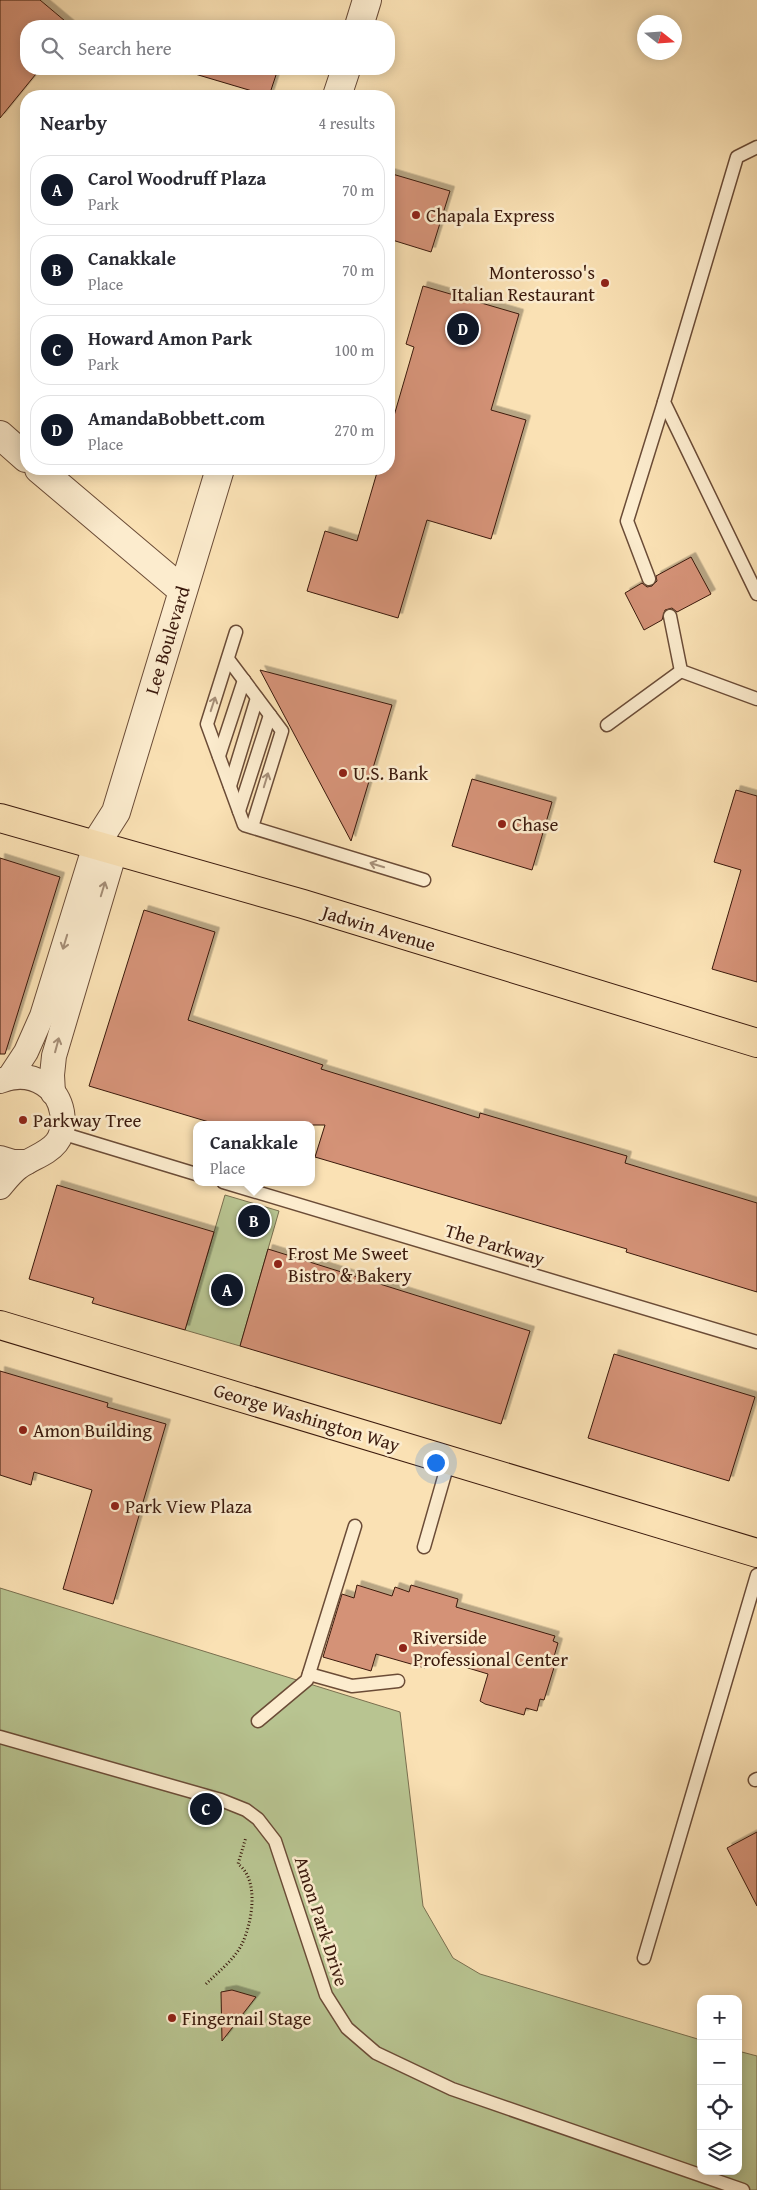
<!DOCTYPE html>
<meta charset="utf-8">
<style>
body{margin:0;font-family:"Gentium Book Plus",serif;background:#f2f2f3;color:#2b2b33}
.controls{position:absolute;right:15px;bottom:15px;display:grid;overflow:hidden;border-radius:10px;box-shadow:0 2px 12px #0003}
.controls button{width:45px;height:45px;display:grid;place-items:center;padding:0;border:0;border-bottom:1px solid #e1e1e2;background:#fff;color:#2b2b33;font:25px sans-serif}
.compass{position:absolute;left:637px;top:15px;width:45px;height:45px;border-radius:50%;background:#fff;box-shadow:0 2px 12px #0003;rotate:107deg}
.you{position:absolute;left:435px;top:1462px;width:18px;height:18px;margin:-12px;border:4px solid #fff;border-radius:50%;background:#1a73e8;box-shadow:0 0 0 8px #1a73e833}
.badge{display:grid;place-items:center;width:32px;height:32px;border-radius:50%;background:#111827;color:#fff;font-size:16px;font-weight:700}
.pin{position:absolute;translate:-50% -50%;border:2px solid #fff;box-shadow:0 1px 5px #0006}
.popup{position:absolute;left:193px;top:1121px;width:122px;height:65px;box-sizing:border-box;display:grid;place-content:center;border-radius:10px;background:#fff;filter:drop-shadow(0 1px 4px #0005);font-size:16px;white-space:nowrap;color:#7c7c81}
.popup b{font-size:19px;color:#2b2b33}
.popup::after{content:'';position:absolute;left:50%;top:100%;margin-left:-10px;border:10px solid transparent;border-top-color:#fff}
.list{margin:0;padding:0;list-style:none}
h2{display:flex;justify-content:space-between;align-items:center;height:65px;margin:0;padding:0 20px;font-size:21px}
h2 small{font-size:16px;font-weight:400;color:#7c7c81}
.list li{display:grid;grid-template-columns:32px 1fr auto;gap:15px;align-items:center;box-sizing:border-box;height:70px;margin:0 10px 10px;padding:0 10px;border:1px solid #e1e1e2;border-radius:20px}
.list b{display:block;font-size:19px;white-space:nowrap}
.list p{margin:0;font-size:16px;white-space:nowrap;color:#7c7c81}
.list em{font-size:16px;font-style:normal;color:#7c7c81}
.icon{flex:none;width:28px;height:28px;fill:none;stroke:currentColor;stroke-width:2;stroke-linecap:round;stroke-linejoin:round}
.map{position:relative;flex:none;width:757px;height:2190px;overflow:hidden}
.search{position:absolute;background:#fff;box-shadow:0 2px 12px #0003;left:20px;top:20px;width:375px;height:55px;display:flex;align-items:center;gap:12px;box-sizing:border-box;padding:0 18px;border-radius:20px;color:#7c7c81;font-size:19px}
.panel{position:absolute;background:#fff;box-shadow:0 2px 12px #0003;left:20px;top:90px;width:375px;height:385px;border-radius:20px}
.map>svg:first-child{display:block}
.green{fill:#b8c491;stroke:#7a6f4f}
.building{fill:#d49277;stroke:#3b1a0d;filter:url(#shadow)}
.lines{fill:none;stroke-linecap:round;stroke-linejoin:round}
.service-casing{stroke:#6b4c37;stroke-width:15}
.minor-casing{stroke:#6b4c37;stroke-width:26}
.tertiary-casing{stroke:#6b4c37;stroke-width:30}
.primary-casing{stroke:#3b1a0d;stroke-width:30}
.path{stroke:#3b1a0d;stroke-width:3;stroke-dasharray:1 2.5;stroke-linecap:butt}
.service{stroke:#fcecce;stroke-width:12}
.minor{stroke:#fcecce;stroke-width:24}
.tertiary{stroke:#fcecce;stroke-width:28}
.primary{stroke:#fae1b4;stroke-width:28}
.oneway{stroke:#a58e77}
.poi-dot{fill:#8f2418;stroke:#fcecce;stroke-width:2}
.labels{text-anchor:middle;stroke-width:5;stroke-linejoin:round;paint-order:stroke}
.poi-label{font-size:19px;fill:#3b1a0d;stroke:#fcecce;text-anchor:start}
.street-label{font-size:19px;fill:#3b1a0d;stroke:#fcecce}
</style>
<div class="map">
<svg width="757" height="2190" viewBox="0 0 757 2190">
<defs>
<filter id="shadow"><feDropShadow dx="4.5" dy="-4.5" stdDeviation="0" flood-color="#0004"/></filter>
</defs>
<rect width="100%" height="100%" fill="#fae1b4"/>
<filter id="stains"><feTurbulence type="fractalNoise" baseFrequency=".004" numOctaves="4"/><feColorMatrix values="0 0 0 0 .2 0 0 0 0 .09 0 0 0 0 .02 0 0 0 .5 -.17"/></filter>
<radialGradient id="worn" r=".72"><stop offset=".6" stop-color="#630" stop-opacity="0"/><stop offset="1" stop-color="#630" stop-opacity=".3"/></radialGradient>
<!-- green -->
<g class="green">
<path d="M225,1195L279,1211L240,1346L185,1330Z"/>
<path d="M0,1588L400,1712L423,1906L453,1958L480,1974L701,2040V2171H738V2051L757,2056V2190H0Z"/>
</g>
<!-- building -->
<g class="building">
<path d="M0,0H40L71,26H26V69H40L0,118Z"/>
<path d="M196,69H278L269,96L195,74Z"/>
<path d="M389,173L450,191L431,252L389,239Z"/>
<path d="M423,286L519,314L491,410L526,420L491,539L427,520L398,618L307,591L325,531L357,541L378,469H389V433L414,347L406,344Z"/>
<path d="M691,557L711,594L677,612L672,608L665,610L662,620L644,630L625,593L642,583L647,587L652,586L657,581L656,576Z"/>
<path d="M260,670L392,705L351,841Z"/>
<path d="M472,779L552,802L532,870L452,846Z"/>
<path d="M736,790L757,796V982L712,969L741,870L714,862Z"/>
<path d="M0,858L60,877L5,1054H0Z"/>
<path d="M144,910L215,932L188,1020L323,1065L321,1069L479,1118L480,1113L627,1156L625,1163L757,1203V1292L626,1252L627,1249L315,1157L325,1125H219L89,1086Z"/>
<path d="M57,1185L214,1232L185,1330L92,1303L94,1298L29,1279Z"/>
<path d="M268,1249L530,1331L501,1424L240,1346Z"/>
<path d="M614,1354L755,1397L729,1481L588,1438Z"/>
<path d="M0,1371L108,1403L107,1407L166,1424L113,1604L63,1589L92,1490L34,1472L31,1485L0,1475Z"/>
<path d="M357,1585L392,1596L395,1587L409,1592L411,1585L458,1599L456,1607L555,1636L553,1641L558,1643L553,1660L556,1661L544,1700L540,1699L537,1711L526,1708L524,1715L485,1704L480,1701L488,1674L428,1656L425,1668L376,1654L371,1671L323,1657L342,1594L354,1598Z"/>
<path d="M757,1832V1906L727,1848Z"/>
<path d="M232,1990L256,1997L222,2041L221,1992Z"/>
</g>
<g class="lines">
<defs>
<g id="service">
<path d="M757,147L737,157L664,402L757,594"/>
<path d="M649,579L627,521L664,402"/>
<path d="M670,616L681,671L757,699"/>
<path d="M236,632L207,724L244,825L424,880"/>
<path d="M228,659L282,731L252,827"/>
<path d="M607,725L681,671"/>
<path d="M219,756L244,680"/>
<path d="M230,786L257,698"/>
<path d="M239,811L270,715"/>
<path d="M61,1133L196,1174"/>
<path d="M223,1182L757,1342"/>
<path d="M424,1547L449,1460"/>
<path d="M309,1674L352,1686L398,1681"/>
<path d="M258,1721L307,1680L355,1526"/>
<path d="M0,1737L221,1800L246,1810L258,1819L275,1841L326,1995L347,2028L376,2053L452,2089L743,2190"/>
<path d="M755,1780L757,1779"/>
<path d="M644,1958L757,1575"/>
</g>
<g id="minor">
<path d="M9,1078L26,1052L42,1016L95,845"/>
<path d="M0,1081C15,1075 30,1075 44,1084C54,1090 60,1101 62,1112C68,1150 41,1152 19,1167C11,1173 6,1180 0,1187"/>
<path d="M53,1093L52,1075L54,1056L115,851"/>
<path d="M0,1158L13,1162H27"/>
</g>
<g id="tertiary">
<path d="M359,26L367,0"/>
<path d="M337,96L346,69"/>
<path d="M0,435L26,458"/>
<path d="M39,469L182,590"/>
<path d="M95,845L116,812L220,469"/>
</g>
<g id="primary">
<path d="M0,818L303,904L757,1043"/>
<path d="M0,1325L757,1553"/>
</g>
</defs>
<!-- service casing -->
<use href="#service" class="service-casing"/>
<!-- minor casing -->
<use href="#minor" class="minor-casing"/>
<!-- tertiary casing -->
<use href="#tertiary" class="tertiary-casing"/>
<!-- primary casing -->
<use href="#primary" class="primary-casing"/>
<!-- path -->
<path class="path" d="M206,1984C218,1972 234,1960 242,1944C252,1923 260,1880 238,1864L246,1837"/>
<!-- service -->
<use href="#service" class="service"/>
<!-- minor -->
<use href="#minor" class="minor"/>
<!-- tertiary -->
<use href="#tertiary" class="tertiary"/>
<!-- primary -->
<use href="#primary" class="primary"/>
</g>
<!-- one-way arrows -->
<defs><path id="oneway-shaft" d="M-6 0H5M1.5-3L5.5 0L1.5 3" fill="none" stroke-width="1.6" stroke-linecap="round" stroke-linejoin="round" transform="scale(1.25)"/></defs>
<g class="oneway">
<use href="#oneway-shaft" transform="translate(213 704) rotate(-72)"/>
<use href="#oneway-shaft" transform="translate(266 780) rotate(-73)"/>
<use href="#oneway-shaft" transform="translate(377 865) rotate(-163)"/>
<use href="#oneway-shaft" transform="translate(103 889) rotate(-73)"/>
<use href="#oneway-shaft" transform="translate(65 942) rotate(107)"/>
<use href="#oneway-shaft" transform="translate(57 1045) rotate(-75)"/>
</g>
<!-- markers -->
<g class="poi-dot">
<circle cx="416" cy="215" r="5"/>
<circle cx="605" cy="283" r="5"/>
<circle cx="343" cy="773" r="5"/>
<circle cx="502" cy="824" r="5"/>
<circle cx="23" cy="1120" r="5"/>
<circle cx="278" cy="1264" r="5"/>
<circle cx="23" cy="1430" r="5"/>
<circle cx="115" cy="1506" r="5"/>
<circle cx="403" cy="1648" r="5"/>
<circle cx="172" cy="2018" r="5"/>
</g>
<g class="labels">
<!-- poi labels -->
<g class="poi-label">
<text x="426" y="222">Chapala Express</text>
<text x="595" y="279" text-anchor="end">Monterosso's<tspan x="595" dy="22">Italian Restaurant</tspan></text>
<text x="353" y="780">U.S. Bank</text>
<text x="512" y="831">Chase</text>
<text x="33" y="1127">Parkway Tree</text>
<text x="288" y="1260">Frost Me Sweet<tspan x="288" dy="22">Bistro &amp; Bakery</tspan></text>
<text x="33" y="1437">Amon Building</text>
<text x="125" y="1513">Park View Plaza</text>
<text x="413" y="1644">Riverside<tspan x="413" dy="22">Professional Center</tspan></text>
<text x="182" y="2025">Fingernail Stage</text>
</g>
<!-- street labels -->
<g class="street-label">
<text transform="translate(167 640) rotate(-73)" y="7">Lee Boulevard</text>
<text transform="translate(379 928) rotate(17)" y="7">Jadwin Avenue</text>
<text transform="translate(495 1244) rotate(17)" y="7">The Parkway</text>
<text transform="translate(307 1417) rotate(17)" y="7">George Washington Way</text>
<text transform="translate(322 1921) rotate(72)" y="7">Amon Park Drive</text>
</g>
</g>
<rect width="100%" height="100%" filter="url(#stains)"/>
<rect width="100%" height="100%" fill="url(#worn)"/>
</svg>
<div class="controls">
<button>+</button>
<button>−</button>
<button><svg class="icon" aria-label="locate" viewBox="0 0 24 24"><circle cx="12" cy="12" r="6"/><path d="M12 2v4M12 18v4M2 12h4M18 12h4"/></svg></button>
<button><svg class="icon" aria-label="layers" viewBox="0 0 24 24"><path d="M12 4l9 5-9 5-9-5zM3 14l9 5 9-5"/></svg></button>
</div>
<svg class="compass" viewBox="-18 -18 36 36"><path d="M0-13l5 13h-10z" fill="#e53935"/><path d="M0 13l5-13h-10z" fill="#7c7c81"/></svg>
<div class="you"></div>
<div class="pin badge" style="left:227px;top:1290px">A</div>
<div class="pin badge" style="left:254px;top:1221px">B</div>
<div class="popup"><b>Canakkale</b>Place</div>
<div class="pin badge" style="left:206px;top:1809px">C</div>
<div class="pin badge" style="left:463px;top:329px">D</div>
<div class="search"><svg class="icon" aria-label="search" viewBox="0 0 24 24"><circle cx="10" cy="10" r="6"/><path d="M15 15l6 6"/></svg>Search here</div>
<section class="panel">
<h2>Nearby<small>4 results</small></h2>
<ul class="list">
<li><span class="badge">A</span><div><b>Carol Woodruff Plaza</b><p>Park</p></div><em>70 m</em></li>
<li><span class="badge">B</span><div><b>Canakkale</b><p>Place</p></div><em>70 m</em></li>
<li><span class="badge">C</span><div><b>Howard Amon Park</b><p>Park</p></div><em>100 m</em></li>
<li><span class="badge">D</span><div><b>AmandaBobbett.com</b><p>Place</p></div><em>270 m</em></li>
</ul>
</section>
</div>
